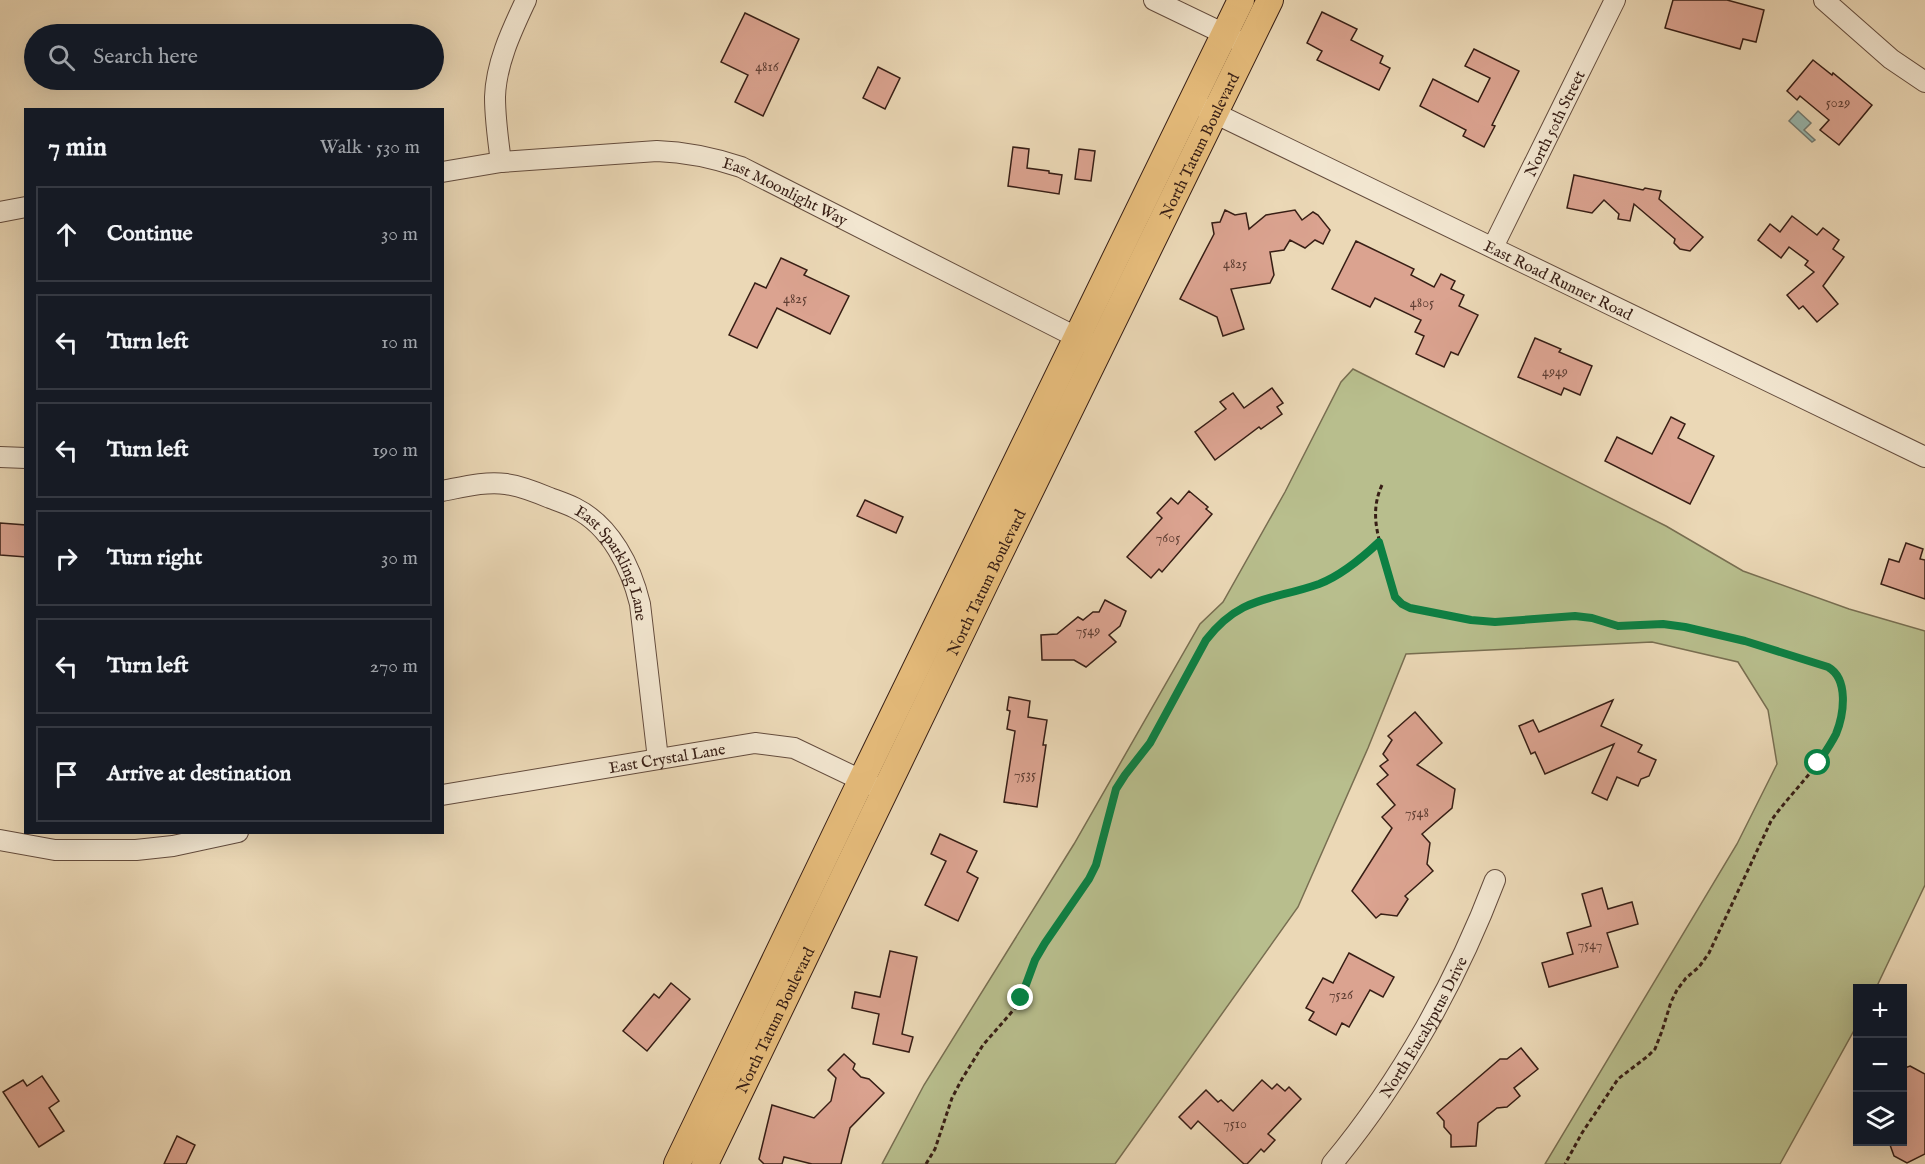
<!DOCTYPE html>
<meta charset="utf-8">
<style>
body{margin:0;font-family:"IM FELL English",serif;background:#242831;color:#f1f3f6}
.controls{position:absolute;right:18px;bottom:18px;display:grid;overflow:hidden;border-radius:0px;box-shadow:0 6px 24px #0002}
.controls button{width:54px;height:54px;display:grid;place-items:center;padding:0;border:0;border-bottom:2px solid #363941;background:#171b24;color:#f1f3f6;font:30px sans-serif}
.stop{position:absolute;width:18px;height:18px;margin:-14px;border:4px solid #0b8043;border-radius:50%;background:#fff}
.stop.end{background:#0b8043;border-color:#fff;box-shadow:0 2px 6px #0008}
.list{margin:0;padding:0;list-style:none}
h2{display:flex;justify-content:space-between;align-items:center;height:78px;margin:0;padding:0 24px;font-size:26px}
h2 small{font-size:20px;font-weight:400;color:#9ea1a6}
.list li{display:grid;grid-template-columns:39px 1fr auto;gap:18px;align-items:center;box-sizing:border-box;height:96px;margin:0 12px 12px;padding:0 12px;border:2px solid #363941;border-radius:0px}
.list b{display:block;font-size:22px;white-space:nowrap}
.list em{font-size:20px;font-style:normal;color:#9ea1a6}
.icon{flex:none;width:33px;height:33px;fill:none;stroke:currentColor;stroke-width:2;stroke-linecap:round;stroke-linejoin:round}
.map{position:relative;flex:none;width:1925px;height:1164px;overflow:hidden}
.search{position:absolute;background:#171b24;box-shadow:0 6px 24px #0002;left:24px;top:24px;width:420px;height:66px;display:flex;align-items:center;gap:15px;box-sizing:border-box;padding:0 21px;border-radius:33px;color:#9ea1a6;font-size:22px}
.panel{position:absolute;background:#171b24;box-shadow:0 6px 24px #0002;left:24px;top:108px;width:420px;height:726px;border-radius:0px}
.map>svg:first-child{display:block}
.green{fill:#b8be8d;stroke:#786e51;stroke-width:1.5}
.water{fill:#98b9b1;stroke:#717b73;stroke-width:1.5}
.building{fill:#dba390;stroke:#371e15;stroke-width:1.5}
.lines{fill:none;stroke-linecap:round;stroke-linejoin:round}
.minor-casing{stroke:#644c3d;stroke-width:22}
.major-casing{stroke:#371e15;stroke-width:28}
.path{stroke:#371e15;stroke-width:3;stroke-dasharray:4.5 3;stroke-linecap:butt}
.minor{stroke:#f2e6d0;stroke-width:20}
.major{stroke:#e6bc7b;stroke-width:26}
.route{stroke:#0b8043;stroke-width:8}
.labels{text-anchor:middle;stroke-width:5;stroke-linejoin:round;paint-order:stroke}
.number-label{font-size:14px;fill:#603f34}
.street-label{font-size:16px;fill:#371e15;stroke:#f2e6d0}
</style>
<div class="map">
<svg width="1925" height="1164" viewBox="0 0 1925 1164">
<rect width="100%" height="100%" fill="#ebd8b6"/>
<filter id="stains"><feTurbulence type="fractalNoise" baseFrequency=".00333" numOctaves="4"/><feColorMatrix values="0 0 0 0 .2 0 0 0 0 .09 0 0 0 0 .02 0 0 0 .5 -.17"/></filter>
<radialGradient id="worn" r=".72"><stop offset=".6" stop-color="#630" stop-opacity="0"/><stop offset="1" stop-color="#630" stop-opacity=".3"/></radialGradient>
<!-- green -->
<path class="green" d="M1353,369L1666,526L1743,571L1849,609L1925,631V885L1876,988H1858L1857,1025L1780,1164H1545L1737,844L1777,764L1768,710L1738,662L1652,642L1406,654L1368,748L1298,907L1115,1164H882L924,1085L1074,844L1200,624L1223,602L1285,492L1341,382Z"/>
<!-- water -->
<path class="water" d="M1798,111L1811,123L1804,130L1815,140L1812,142L1789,121Z"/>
<!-- building -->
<g class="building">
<path d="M1673,0H1727L1764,10L1756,42L1743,39L1740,49L1665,28Z"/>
<path d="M1322,12L1357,29L1351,40L1383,56L1380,63L1390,68L1379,90L1317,60L1322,51L1307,43Z"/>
<path d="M745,13L799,39L763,116L735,102L748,75L721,62Z"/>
<path d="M1474,49L1519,71L1492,125L1495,126L1484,147L1463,136L1466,130L1420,106L1433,79L1478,102L1490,78L1465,66Z"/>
<path d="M1813,60L1832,75L1833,73L1872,105L1839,145L1820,130L1829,120L1800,96L1797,100L1787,91Z"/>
<path d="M878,67L900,78L885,109L863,98Z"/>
<path d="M1013,147L1029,149L1027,168L1049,171V173L1062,175L1059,194L1008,186Z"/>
<path d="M1079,149L1095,151L1091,181L1075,179Z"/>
<path d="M1574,175L1643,190L1645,188L1661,191L1659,199L1703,237L1690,251L1680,249L1674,243L1675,239L1634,204L1630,221L1618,219L1619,214L1604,200L1592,213L1567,208Z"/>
<path d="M1225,210L1235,215L1246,213L1249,229L1266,215L1295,210L1302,220L1313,212L1318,215L1330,230L1323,244L1315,240L1305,248L1290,240L1284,250L1270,252L1274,275L1270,283L1231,289L1244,329L1223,336L1217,317L1180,299L1214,234L1212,223L1220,222Z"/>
<path d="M1792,216L1817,235L1823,228L1839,240L1833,249L1844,257L1823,286L1838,304L1817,322L1803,306L1799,309L1787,295L1814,272L1805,265L1808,261L1789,247L1781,258L1758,240L1770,224L1780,232Z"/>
<path d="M1356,241L1414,269L1411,275L1434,287L1441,274L1455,281L1451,289L1464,295L1459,306L1478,315L1458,355L1451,352L1444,367L1416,354L1424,336L1415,332L1421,320L1375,298L1370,307L1332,289Z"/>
<path d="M781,258L807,270L804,275L849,296L830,334L777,308L757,348L729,335L755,283L766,288Z"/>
<path d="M1535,338L1561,349L1559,352L1592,366L1580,395L1564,388L1561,395L1518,377Z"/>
<path d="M1272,388L1283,403L1277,407L1282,414L1261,429L1259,427L1215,460L1195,432L1226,409L1220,402L1233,393L1244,408Z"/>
<path d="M1671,417L1685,424L1678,438L1714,456L1690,504L1605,461L1617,437L1652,454Z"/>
<path d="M1189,491L1208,507L1206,509L1212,514L1162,572L1159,569L1151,578L1127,557L1162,518L1157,513L1171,498L1178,504Z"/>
<path d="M865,500L903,517L896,533L857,516Z"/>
<path d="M0,523L26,525V557L0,555Z"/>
<path d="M1906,543L1923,549L1920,559L1925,560V599L1881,584L1889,559L1899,562Z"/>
<path d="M1105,600L1126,611L1120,626L1109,635L1116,642L1086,667L1074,660H1042L1041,635L1057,634L1078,617L1083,620L1093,612H1099Z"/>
<path d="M1009,697L1030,701L1028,717L1047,720L1043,745H1046L1037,807L1004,802L1015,731L1007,729L1010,711L1007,710Z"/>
<path d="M1613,700L1601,726L1642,745L1638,752L1656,760L1649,776L1641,779L1638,786L1617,777L1607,800L1592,793L1614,744L1545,774L1535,752L1531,754L1519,726L1533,720L1539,732Z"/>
<path d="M1415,712L1442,743L1417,765L1455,789L1452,808L1422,834L1430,843L1427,864L1433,871L1405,896L1408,899L1397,916L1381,914L1376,918L1352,891L1392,828L1382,817L1395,805L1377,784L1388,775L1380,766L1388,760L1383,754L1392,740L1388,736Z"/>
<path d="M940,834L977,851L967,872L978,878L958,921L925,905L946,861L931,854Z"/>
<path d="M1602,888L1608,909L1632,902L1638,924L1607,933L1618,967L1549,987L1542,963L1573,954L1567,933L1591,926L1582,894Z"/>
<path d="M890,951L917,957L902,1034L913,1037L909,1052L873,1044L879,1014L852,1008L855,992L880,997Z"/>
<path d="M1349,953L1394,977L1383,997L1370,990L1349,1027L1342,1023L1336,1035L1309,1020L1314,1012L1306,1008L1323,978L1333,983Z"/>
<path d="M671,983L690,999L647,1051L623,1031L654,994L659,998Z"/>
<path d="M1521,1048L1538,1069L1514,1088L1520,1096L1507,1107L1497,1108L1478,1123L1476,1146L1451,1147V1135L1444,1127V1121L1437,1113L1500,1059H1507Z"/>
<path d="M844,1054L855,1064L853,1069L861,1077L869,1079L884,1093L850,1128L841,1164H812L784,1157L782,1164H764L759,1159L772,1105L814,1118L831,1101L836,1078L828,1070Z"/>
<path d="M1910,1066L1925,1074V1154L1907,1163L1894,1156L1889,1142H1902V1069Z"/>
<path d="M42,1076L59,1101L49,1108L64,1131L39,1147L3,1092L23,1080L27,1086Z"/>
<path d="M1262,1080L1272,1089L1277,1084L1285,1091L1289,1087L1301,1099L1268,1134L1275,1140L1264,1152L1261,1149L1247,1164H1244L1198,1121L1191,1129L1179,1117L1206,1090L1218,1102L1221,1100L1233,1111Z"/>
<path d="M177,1136L195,1145L186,1164H164Z"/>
</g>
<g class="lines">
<defs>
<g id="minor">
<path d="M1154,0L1235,39"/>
<path d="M1824,0L1891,59L1925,82"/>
<path id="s1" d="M1204,108L1925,457"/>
<path d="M501,162C498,140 495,119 495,97C496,63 512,30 526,0"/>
<path id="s2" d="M442,172L501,162L657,151C686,152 714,158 741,167L1088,343"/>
<path d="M0,212L26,207"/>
<path id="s3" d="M1493,247L1615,0"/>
<path d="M0,457L26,458"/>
<path id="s4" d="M442,491C463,487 485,481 506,484C521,486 536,492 550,498C558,501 567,504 575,508C611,526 631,567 640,604L658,759"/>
<path id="s5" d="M442,795L755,743L794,748L884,791"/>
<path d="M0,840L55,850H136L173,846L238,832"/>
<path id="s6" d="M1332,1164C1401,1081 1457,980 1495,880"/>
</g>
<g id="major">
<path d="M677,1164L861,781L1241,0"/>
<path id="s7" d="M705,1164L993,567L1270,0"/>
</g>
</defs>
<!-- minor casing -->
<use href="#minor" class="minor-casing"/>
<!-- major casing -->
<use href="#major" class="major-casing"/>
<!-- path -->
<g class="path">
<path d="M1382,485C1370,511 1377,534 1385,560C1389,572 1391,585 1395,597L1402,604L1410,608C1438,614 1467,621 1495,622C1522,623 1549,615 1577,617C1592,617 1606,625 1621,626C1636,628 1651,623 1666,625C1706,628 1743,641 1781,653C1797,658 1818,659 1832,669C1837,673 1840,679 1841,684C1853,741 1799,780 1771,821L1709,953L1699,967L1686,978L1677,990L1671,1002L1662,1031L1655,1049L1648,1056L1618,1079L1582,1133L1565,1164"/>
<path d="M926,1164L935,1149L952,1098L962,1079L983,1045L1017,1006L1035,960L1045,943L1089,879L1096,865L1116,790L1125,775L1150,743L1206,640C1224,617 1249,601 1278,594C1293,591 1309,589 1323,582C1343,572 1363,558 1379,542"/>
</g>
<!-- minor -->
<use href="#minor" class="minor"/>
<!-- major -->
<use href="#major" class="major"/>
</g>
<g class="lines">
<!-- route -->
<path class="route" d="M1021,998L1035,960L1045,943L1089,879L1096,865L1116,789L1125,775L1150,743L1206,640C1241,595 1271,601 1319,584C1340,576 1362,558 1379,542L1395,597L1402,604L1410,608L1471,620L1495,622L1575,616L1592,618L1618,626L1663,624L1685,627L1745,641L1828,667C1849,679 1844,714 1836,734C1831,744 1824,754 1818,763"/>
</g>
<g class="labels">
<!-- number labels -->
<g class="number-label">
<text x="767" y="71">4816</text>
<text x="1838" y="107">5029</text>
<text x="1235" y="268">4825</text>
<text x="795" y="303">4825</text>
<text x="1422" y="307">4805</text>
<text x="1555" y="376">4949</text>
<text x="1168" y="542">7605</text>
<text x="1088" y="635">7549</text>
<text x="1025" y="779">7535</text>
<text x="1417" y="817">7548</text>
<text x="1590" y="949">7547</text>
<text x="1341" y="999">7526</text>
<text x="1235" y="1128">7510</text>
</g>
<!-- street labels -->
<g class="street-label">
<text dy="6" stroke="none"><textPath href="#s3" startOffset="138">North 50th Street</textPath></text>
<text dy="6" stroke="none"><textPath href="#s7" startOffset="1132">North Tatum Boulevard</textPath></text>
<text dy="6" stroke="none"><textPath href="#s2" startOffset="352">East Moonlight Way</textPath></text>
<text dy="6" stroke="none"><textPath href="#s1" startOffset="394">East Road Runner Road</textPath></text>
<text dy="6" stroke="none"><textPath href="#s4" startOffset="207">East Sparkling Lane</textPath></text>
<text dy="6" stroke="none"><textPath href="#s7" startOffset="646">North Tatum Boulevard</textPath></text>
<text dy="6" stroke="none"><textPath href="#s5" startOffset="228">East Crystal Lane</textPath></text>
<text dy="6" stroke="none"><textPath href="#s7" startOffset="160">North Tatum Boulevard</textPath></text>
<text dy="6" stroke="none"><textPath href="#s6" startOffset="165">North Eucalyptus Drive</textPath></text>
</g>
</g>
<rect width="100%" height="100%" filter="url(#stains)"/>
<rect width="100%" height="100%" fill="url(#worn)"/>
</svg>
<div class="controls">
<button>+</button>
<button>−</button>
<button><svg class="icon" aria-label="layers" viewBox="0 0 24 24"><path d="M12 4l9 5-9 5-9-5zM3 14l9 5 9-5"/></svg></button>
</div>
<div class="stop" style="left:1818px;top:763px"></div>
<div class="stop end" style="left:1021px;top:998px"></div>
<div class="search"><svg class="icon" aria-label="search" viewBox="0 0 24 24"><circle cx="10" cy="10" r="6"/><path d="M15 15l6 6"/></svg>Search here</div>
<section class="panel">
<h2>7 min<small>Walk · 530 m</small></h2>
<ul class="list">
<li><svg class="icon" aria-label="ahead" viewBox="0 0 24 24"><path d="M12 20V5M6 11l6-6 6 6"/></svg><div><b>Continue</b></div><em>30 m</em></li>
<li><svg class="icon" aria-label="left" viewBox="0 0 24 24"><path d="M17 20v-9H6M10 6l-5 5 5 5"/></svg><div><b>Turn left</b></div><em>10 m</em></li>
<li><svg class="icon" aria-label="left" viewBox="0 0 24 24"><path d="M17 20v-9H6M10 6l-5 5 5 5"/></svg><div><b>Turn left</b></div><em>190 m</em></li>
<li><svg class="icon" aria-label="right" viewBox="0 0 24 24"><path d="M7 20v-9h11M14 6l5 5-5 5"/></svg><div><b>Turn right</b></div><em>30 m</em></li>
<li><svg class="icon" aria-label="left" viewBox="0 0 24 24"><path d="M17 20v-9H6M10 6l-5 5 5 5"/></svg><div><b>Turn left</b></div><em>270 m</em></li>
<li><svg class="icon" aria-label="arrive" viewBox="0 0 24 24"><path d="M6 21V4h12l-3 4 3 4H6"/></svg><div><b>Arrive at destination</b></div></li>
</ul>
</section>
</div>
